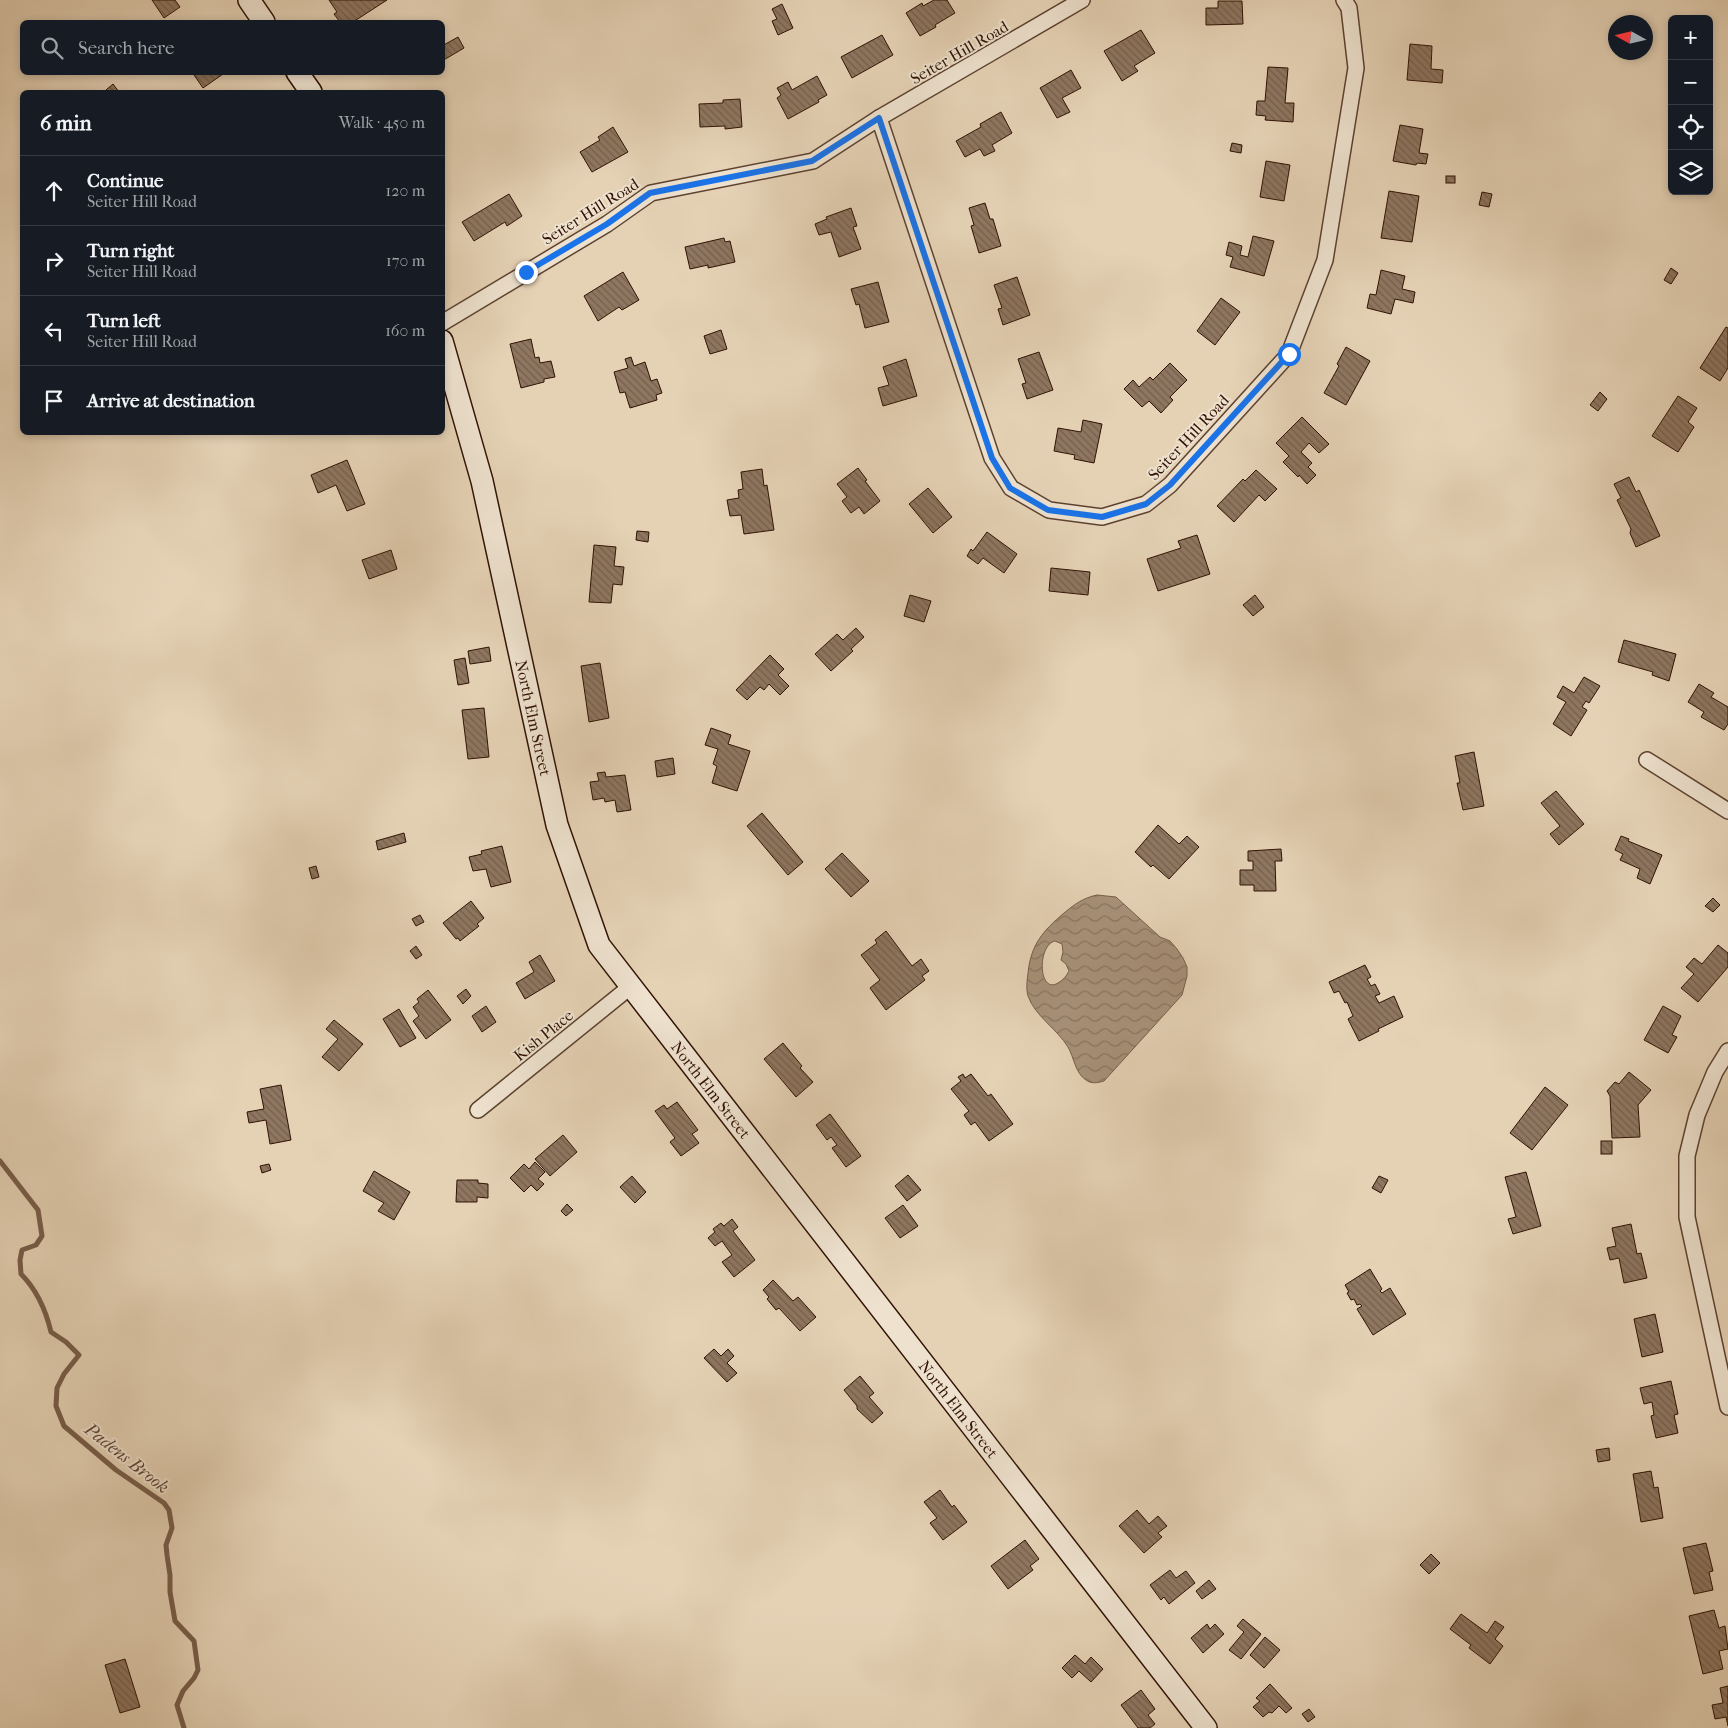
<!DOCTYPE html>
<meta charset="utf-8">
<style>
body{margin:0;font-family:"IM FELL French Canon",serif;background:#242831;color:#f1f3f6}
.controls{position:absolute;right:15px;top:15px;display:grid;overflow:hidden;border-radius:8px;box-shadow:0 2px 8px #0003}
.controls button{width:45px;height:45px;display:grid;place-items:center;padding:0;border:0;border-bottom:1px solid #363941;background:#171b24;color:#f1f3f6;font:25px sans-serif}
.compass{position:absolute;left:1608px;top:15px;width:45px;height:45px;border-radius:50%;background:#171b24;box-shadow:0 2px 8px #0003;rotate:278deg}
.stop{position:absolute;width:15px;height:15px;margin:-11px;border:4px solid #1a73e8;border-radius:50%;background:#fff}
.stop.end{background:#1a73e8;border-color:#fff;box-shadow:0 1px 5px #0008}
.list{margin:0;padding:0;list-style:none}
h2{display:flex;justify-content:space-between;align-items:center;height:65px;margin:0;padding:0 20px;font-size:21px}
h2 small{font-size:16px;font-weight:400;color:#9ea1a6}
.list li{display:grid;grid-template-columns:32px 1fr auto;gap:15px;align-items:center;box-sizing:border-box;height:70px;padding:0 20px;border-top:1px solid #363941}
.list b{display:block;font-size:19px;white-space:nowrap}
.list p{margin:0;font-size:16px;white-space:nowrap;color:#9ea1a6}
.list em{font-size:16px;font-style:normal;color:#9ea1a6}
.icon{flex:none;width:28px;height:28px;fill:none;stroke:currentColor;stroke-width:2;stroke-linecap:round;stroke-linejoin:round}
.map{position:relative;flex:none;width:1728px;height:1728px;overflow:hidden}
.search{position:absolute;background:#171b24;box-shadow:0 2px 8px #0003;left:20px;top:20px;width:425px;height:55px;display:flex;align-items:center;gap:12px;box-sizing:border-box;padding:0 18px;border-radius:8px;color:#9ea1a6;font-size:19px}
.panel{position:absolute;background:#171b24;box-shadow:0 2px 8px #0003;left:20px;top:90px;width:425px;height:345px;border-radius:8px}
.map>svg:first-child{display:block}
.water{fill:url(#water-waves);stroke:#775e4a;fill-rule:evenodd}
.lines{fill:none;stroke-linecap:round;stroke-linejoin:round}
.stream{stroke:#775e4a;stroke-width:5}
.building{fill:url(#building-back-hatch);stroke:#301204}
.street-casing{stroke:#5d4230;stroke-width:18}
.secondary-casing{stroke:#301204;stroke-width:24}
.street{stroke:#eee2cf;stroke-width:15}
.secondary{stroke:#eee2cf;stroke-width:21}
.route{stroke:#1a73e8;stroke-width:6}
.labels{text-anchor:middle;stroke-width:4;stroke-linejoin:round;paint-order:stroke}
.street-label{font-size:16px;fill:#301204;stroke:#eee2cf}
.water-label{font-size:18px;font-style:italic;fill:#604533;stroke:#eee2cf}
</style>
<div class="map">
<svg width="1728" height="1728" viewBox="0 0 1728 1728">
<defs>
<pattern id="water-waves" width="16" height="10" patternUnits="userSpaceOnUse" patternTransform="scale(1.25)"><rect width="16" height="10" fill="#a79179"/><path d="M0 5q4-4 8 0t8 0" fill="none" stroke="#887561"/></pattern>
<pattern id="building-back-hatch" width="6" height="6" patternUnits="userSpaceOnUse" patternTransform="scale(1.25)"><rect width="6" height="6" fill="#8e7660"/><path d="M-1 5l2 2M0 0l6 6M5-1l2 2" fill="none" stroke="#745f4d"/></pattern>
</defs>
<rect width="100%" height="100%" fill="#e5d2b5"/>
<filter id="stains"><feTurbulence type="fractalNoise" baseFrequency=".004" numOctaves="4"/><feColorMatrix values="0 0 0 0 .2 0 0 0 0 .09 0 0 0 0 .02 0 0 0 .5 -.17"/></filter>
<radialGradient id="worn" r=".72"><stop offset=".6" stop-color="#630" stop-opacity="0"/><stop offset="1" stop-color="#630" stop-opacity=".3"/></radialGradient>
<!-- water -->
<path class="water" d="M1097,895L1116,897L1160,937L1170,941L1177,949L1183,958L1187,967V976L1182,995L1104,1081C1097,1083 1091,1084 1086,1080C1075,1073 1074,1057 1068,1047C1057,1029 1035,1016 1028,996C1026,989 1027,981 1028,973C1031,944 1043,931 1064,913C1075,904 1083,898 1097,895ZM1055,941L1062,944L1063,952L1061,960L1066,964L1069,971C1066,977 1063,980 1058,983C1038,995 1037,945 1055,941Z"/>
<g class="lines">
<!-- stream -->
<path class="stream" d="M0,1161L38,1210L42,1236L36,1245L22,1250L20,1260L21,1274C36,1289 46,1311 51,1332L66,1342L79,1355L64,1374L57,1388L56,1406L64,1426L116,1470L164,1503L169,1510L172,1528L166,1545L167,1555L170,1575V1592L175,1621L194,1641L198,1670L194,1678L183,1691L177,1705L184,1728"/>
</g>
<!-- building -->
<g class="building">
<path d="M152,0H175L180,7L164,18Z"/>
<path d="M329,0H387L353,22H340L334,14L337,12Z"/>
<path d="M934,0H947L955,13L935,25L936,27L920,36L906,13L922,3L923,6Z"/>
<path d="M1218,1H1242L1243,24L1206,25V8H1218Z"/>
<path d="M782,4L793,28L778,35L772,21L777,19L772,9Z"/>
<path d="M1141,30L1155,53L1134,66L1138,71L1122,81L1104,51Z"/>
<path d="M882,35L893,55L852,78L841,57Z"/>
<path d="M458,37L464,48L442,61V46Z"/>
<path d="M1410,44L1432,46L1431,69L1443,70L1442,83L1407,80Z"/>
<path d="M1268,67L1288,68L1285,103H1294L1293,122L1265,120L1266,116L1256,115L1257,101H1265Z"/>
<path d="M1071,70L1081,88L1062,98L1070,112L1057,118L1040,88Z"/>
<path d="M192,72H222L223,74L203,88Z"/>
<path d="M817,76L827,95L818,100L819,102L788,119L777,98L781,95L777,88L788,82L792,90Z"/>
<path d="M113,84L119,92H108L106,90Z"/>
<path d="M740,99L742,127L725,129V126L700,127L699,104L723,103V100Z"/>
<path d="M1001,112L1012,133L992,145L995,151L984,156L980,149L965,157L956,141L981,127L980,124Z"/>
<path d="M1400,125L1423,129L1419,153L1428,154L1426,164L1417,163L1416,165L1393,161Z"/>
<path d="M613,127L628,152L592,172L580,152L600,140L598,137Z"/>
<path d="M1232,143L1242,145L1241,153L1230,151Z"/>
<path d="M1266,161L1290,165L1284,201L1260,197Z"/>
<rect x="1446" y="176" width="9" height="7"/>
<path d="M1389,191L1419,196L1412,242L1381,238Z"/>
<path d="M1482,192L1492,194L1489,207L1479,205Z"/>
<path d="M509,194L522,216L507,226L505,222L474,241L462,222Z"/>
<path d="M985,203L990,219H993L1001,246L979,253L971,226L974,225L969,208Z"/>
<path d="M851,208L857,226L853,227L861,249L839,257L831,232L819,235L815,224L827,219L826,217Z"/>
<path d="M1253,236L1274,241L1264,276L1230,267L1233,257L1226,255L1229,242L1242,246L1240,255L1248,257Z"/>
<path d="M724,238L725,242L730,241L735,262L708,268V265L690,269L685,247Z"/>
<path d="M1671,268L1678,273L1671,284L1664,280Z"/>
<path d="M1381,270L1405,276L1402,289L1415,292L1413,303L1395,299L1391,314L1367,308L1370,294L1376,295Z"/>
<path d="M623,272L639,300L622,310L619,307L598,321L584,296Z"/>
<path d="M1017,277L1030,315L1003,325L998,309L1002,308L994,285Z"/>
<path d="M878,282L889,322L865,328L859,304L856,305L851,289Z"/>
<path d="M1221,298L1240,312L1215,345L1197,331Z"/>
<path d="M1726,327L1728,328V368L1720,381L1700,368Z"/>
<path d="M721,330L727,349L710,354L704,336Z"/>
<path d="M531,339L535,358L539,357L540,363L551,361L555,377L544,379V382L521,388L510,344Z"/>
<path d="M1346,347L1370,361L1346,405L1324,393L1339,366L1337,364Z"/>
<path d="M1039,352L1053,390L1027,399L1022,384L1026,383L1018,359Z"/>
<path d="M631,357L634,366L645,362L651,381L657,379L662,393L656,395L657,400L630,408L625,392L620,393L614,372L628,368L625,359Z"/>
<path d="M906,359L917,396L883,406L878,388L889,385L883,367Z"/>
<path d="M1170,363L1187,380L1170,397L1173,400L1161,413L1149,401L1142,407L1124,389L1133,380L1139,387L1150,377L1153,380Z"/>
<path d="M1600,392L1607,399L1598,411L1590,405Z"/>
<path d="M1678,396L1697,408L1688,422L1694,427L1678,452L1652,436Z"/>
<path d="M1302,417L1329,444L1319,453L1309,443L1301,452L1312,463L1308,467L1316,475L1307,484L1299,475L1298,477L1283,462L1289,456L1276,443Z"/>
<path d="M1083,420L1102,424L1094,463L1074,459L1075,455L1054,451L1058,428L1081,432Z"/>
<path d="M347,460L365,504L347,511L336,485L318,493L311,475Z"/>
<path d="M858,468L867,480L865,481L880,501L864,514L859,507L851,513L842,501L847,497L837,484Z"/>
<path d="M762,469L764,486L767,485L774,530L744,534L741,515L730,516L727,500L739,498L738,490L743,489L741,472Z"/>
<path d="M1256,470L1277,489L1265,501L1259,495L1234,522L1217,506L1243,479L1245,481Z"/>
<path d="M1629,477L1636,492L1639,490L1660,536L1636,547L1630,533L1631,529L1617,500L1621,498L1614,484Z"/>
<path d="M928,488L952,517L933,533L909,504Z"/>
<path d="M637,531L649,532L648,542L636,540Z"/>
<path d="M987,532L1017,554L1004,573L983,558L978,564L967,556L971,549L973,551Z"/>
<path d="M1197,535L1210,574L1158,591L1147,559L1181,548L1178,541Z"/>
<path d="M594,545L616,547L614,566L624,567L622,585L613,584L611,603L589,602Z"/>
<path d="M391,550L397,569L369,579L362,560Z"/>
<path d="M1051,568L1090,572L1088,595L1049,591Z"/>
<path d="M910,595L931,601L924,622L904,616Z"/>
<path d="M1255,595L1264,607L1253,616L1243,605Z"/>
<path d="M856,628L864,637L851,649L853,651L831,671L815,654L837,634L843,640Z"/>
<path d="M1624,640L1676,654L1669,681L1652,675L1653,672L1618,662Z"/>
<path d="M489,647L491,661L470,664L468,651Z"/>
<path d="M770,655L784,669L778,675L789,686L780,695L769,684L764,690L760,687L747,700L736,690Z"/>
<path d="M465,658L469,683L458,685L454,660Z"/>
<path d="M600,663L609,718L589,722L581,666Z"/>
<path d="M1584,677L1600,686L1589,703L1586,701L1582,707L1587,710L1571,736L1553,724L1566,702L1557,697L1563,686L1574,693Z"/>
<path d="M1699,684L1714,693L1711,697L1728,707V724L1724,730L1701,717L1704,712L1688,702Z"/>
<path d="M484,708L489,757L468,759L462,710Z"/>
<path d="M711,728L731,735L728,744L750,751L737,791L712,783L717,766L713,764L718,749L705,745Z"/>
<path d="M1474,752L1484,806L1463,810L1457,783H1460L1455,756Z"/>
<path d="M673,758L675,774L657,777L655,761Z"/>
<path d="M605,772L606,777L625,775L631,810L617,812L615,800L605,802L604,798L593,800L590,782L599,781L597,773Z"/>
<path d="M1556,791L1584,824L1559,845L1550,834L1560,826L1541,803Z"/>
<path d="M762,813L803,862L788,875L747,826Z"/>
<path d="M1158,825L1179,844L1187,836L1199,847L1169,879L1153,865L1151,867L1135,852Z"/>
<path d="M404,833L406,842L378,850L376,841Z"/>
<path d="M1621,836L1629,839L1628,841L1662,855L1650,884L1637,878L1640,869L1620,860L1623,854L1615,850Z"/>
<path d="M502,846L511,882L491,887L486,869L473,871L469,857L482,854L481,851Z"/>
<path d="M1281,849L1282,861H1275L1276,891H1254V885H1240V870H1253V861H1248V851Z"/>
<path d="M842,853L869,881L851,897L825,869Z"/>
<path d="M316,866L319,877L312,879L309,868Z"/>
<path d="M1713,898L1720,905L1713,912L1705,906Z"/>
<path d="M471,901L484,918L477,924L479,926L460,941L458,938L456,939L443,923Z"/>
<path d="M420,915L424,922L416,926L412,919Z"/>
<path d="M886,931L912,966L921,959L929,971L922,976L925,980L886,1010L870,988L880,980L861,955L877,943L875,940Z"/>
<path d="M1718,945L1728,953V967L1698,1002L1681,988L1694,974L1686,967L1694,958L1702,964Z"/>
<path d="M416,946L422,955L416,959L410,951Z"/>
<path d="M540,955L555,981L525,999L516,983L534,972L529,962Z"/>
<path d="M1365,965L1371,977L1367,979L1371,986L1375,984L1380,994L1375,996L1379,1003L1394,996L1403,1017L1378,1029L1379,1031L1359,1041L1348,1019L1353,1016L1347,1002L1345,1003L1339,991L1334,993L1329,982Z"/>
<path d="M466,989L471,996L463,1004L457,996Z"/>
<path d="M428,990L451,1020L426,1039L413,1021L419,1016L413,1007L419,1002L417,999Z"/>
<path d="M486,1006L496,1022L482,1032L472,1016Z"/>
<path d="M1663,1006L1681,1016L1672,1035L1677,1037L1668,1053L1644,1040Z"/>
<path d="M399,1009L416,1038L400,1047L383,1019Z"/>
<path d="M334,1020L363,1044L339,1071L322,1057L338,1039L326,1029Z"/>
<path d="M783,1043L802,1066L800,1068L813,1082L796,1097L764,1059Z"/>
<path d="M1629,1072L1651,1090L1638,1105L1640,1137L1612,1138L1610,1096L1607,1091L1615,1082L1619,1084Z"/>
<path d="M963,1074L965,1078L971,1074L988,1096L991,1094L1013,1124L989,1141L975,1122L971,1125L964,1115L969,1111L951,1089L961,1081L958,1077Z"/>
<path d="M281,1085L291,1140L270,1144L266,1120L249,1123L247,1112L264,1109L260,1089Z"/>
<path d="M1545,1087L1568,1105L1532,1150L1510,1133Z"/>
<path d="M677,1102L698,1130L692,1134L699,1143L681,1156L670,1142L675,1138L655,1111L664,1105L667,1109Z"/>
<path d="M830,1114L861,1156L846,1167L832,1148L837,1145L831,1137L827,1140L816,1125Z"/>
<path d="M563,1135L577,1152L550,1176L535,1159Z"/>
<rect x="1601" y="1141" width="11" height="13"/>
<path d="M535,1162L545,1172L538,1179L544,1184L537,1191L531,1185L524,1192L510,1178L524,1164L529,1169Z"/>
<path d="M269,1164L271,1170L262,1173L260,1166Z"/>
<path d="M374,1171L410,1192L394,1220L378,1211L384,1203L363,1191Z"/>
<path d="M1526,1172L1541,1226L1513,1234L1508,1219L1516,1217L1505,1177Z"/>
<path d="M908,1175L921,1190L907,1201L895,1186Z"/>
<path d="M632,1176L646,1192L635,1203L620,1187Z"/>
<path d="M1379,1176L1388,1180L1381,1193L1372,1188Z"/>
<path d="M457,1180H478V1183L488,1184V1198L477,1197V1202H456Z"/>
<path d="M567,1204L573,1210L566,1216L561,1211Z"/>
<path d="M903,1205L918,1226L900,1238L885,1218Z"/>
<path d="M732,1219L738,1227L733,1231L755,1260L734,1277L722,1262L732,1255L722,1241L715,1246L708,1238L715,1232L713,1229L721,1223L724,1226Z"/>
<path d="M1631,1224L1637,1254L1641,1253L1647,1278L1624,1283L1619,1258L1610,1260L1607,1248L1616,1246L1612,1228Z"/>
<path d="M1370,1269L1382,1289L1380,1291L1382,1293L1390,1288L1406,1314L1373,1335L1357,1309L1362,1306L1360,1304L1357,1305L1354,1299L1351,1300L1347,1293L1349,1292L1345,1285Z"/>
<path d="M773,1280L793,1301L798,1297L816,1317L800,1331L779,1308L776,1310L767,1299L769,1297L763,1290Z"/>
<path d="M1655,1314L1663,1352L1642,1357L1634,1319Z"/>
<path d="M714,1349L721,1356L728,1349L734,1356L727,1363L737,1373L727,1382L704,1358Z"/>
<path d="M860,1376L874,1393L869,1397L883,1413L872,1423L857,1409V1406L844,1390Z"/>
<path d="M1671,1381L1678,1414L1674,1415L1678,1433L1656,1438L1651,1416L1654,1415L1652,1402L1644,1404L1640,1388Z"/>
<path d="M1609,1448L1610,1460L1598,1462L1596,1450Z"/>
<path d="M1651,1471L1654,1488L1658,1487L1663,1518L1641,1522L1633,1474Z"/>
<path d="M940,1490L952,1507L954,1505L967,1522L943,1540L930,1523L937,1518L924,1502Z"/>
<path d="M1137,1510L1149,1524L1158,1516L1167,1526L1158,1533L1162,1537L1144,1553L1119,1526Z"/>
<path d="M1025,1540L1039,1559L1030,1566L1033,1570L1008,1589L991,1566Z"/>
<path d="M1706,1543L1713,1571L1709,1572L1713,1590L1694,1594L1683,1548Z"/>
<path d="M1431,1554L1440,1563L1429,1574L1420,1565Z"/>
<path d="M1170,1570L1176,1578L1186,1571L1195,1583L1169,1604L1164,1597L1161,1600L1150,1585Z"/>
<path d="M1209,1580L1216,1589L1202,1599L1196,1591Z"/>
<path d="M1714,1610L1719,1628L1725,1626L1728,1649L1719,1651L1723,1669L1703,1674L1689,1616Z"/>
<path d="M1461,1614L1487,1633L1495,1621L1504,1627L1495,1639L1503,1646L1490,1664L1469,1648L1471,1645L1450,1629Z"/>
<path d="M1243,1619L1261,1634L1241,1659L1229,1650L1244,1632L1237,1626Z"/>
<path d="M1207,1624L1210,1629L1215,1624L1224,1634L1203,1653L1191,1638Z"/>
<path d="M1265,1637L1280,1650L1264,1668L1250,1655Z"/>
<path d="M1075,1655L1085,1664L1091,1657L1103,1669L1091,1682L1079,1671L1072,1678L1062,1668Z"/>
<path d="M125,1659L140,1707L120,1713L105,1665Z"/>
<path d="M1270,1684L1292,1708L1286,1713L1279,1706L1272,1713L1269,1712L1263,1717L1253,1707L1260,1701L1256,1698Z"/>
<path d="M1728,1686V1726L1726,1717L1715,1719L1712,1705L1723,1703L1720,1688Z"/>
<path d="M1141,1690L1155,1709L1148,1715L1155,1724L1150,1728H1138L1121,1705Z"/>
<path d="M1309,1709L1315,1717L1308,1722L1302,1714Z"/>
</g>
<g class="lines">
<defs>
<g id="street">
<path d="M1082,0L879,118L992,458L1011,488L1049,510L1102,517L1146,504L1170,485L1289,354L1325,260L1356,68L1349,8L1344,0"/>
<path d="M442,323L607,224L651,193L813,161L879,118"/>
<path d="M1647,760L1728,811"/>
<path d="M1728,1051L1715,1072L1697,1115L1687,1156V1217L1728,1407"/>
<path d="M478,1110L630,987"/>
</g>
<g id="secondary">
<path d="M249,0L264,22"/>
<path d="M297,72L311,92"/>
<path id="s1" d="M442,341L482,481L557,825L599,945L1206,1728"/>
</g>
</defs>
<!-- street casing -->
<use href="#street" class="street-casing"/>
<!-- secondary casing -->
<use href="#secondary" class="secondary-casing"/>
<!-- street -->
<use href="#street" class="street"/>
<!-- secondary -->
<use href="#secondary" class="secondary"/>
</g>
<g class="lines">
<!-- route -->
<path class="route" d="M526,272L607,224L650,193L812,161L879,118L992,458L1010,488L1048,510L1102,517L1146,504L1170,485L1289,354"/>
</g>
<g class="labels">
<!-- street labels -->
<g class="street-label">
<text transform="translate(959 52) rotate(-30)" y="6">Seiter Hill Road</text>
<text transform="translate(590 211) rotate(-32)" y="6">Seiter Hill Road</text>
<text transform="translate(1188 437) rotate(-47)" y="6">Seiter Hill Road</text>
<text dy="6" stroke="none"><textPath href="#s1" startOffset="388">North Elm Street</textPath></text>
<text transform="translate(543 1035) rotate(-39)" y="6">Kish Place</text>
<text dy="6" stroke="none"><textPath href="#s1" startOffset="808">North Elm Street</textPath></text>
<text dy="6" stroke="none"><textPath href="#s1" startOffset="1212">North Elm Street</textPath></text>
</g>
<!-- water labels -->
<g class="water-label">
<text transform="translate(127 1458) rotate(38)" y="6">Padens Brook</text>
</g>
</g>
<rect width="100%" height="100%" filter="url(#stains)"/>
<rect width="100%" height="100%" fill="url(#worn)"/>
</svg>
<div class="controls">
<button>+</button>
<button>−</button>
<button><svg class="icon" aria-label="locate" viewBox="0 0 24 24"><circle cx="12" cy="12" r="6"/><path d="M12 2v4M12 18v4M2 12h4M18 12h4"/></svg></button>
<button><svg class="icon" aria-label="layers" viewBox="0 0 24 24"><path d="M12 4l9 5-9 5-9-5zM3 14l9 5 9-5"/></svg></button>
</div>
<svg class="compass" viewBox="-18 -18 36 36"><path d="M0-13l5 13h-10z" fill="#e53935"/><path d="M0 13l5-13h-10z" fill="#9ea1a6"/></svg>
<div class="stop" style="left:1289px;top:354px"></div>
<div class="stop end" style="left:526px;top:272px"></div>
<div class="search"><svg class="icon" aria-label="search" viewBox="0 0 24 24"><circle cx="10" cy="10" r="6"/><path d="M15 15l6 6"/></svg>Search here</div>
<section class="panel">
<h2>6 min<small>Walk · 450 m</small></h2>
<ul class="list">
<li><svg class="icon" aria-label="ahead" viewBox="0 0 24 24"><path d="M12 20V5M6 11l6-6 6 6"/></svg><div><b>Continue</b><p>Seiter Hill Road</p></div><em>120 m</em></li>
<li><svg class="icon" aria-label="right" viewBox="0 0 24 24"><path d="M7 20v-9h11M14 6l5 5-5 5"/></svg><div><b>Turn right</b><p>Seiter Hill Road</p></div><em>170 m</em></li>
<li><svg class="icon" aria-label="left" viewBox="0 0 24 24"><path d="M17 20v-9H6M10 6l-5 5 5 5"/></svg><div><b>Turn left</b><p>Seiter Hill Road</p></div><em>160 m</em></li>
<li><svg class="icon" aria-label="arrive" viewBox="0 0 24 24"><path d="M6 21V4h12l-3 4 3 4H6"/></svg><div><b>Arrive at destination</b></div></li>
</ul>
</section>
</div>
